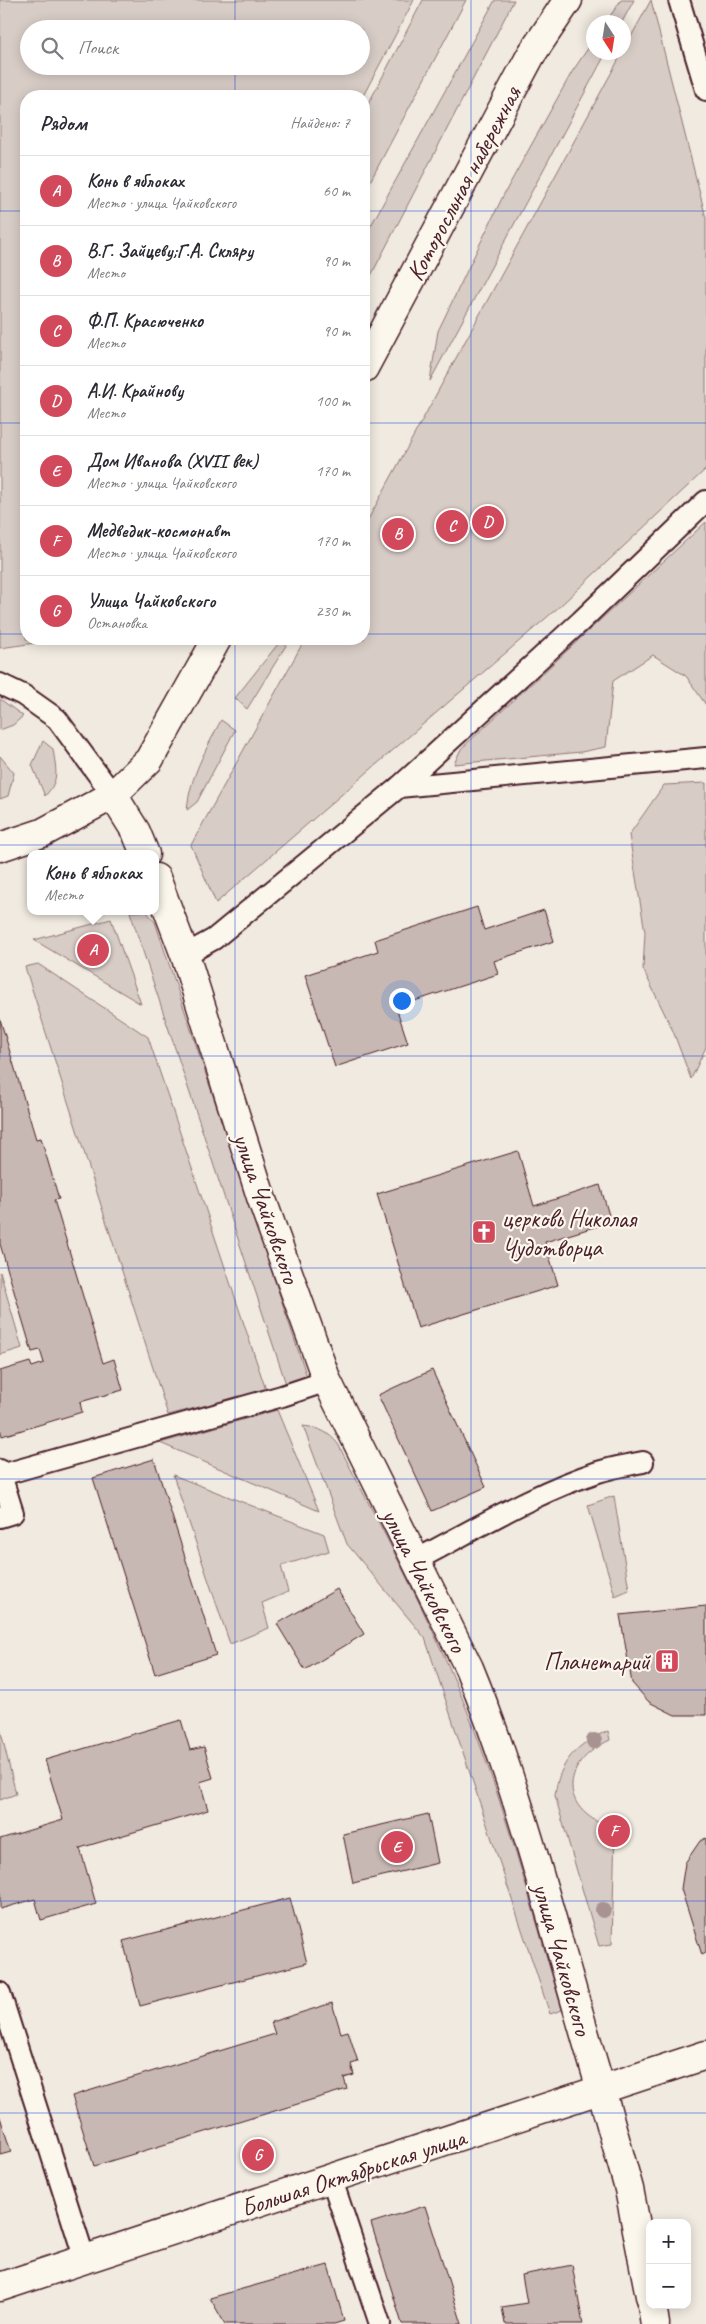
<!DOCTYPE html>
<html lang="ru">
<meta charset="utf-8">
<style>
body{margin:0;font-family:Caveat,sans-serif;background:#f2f2f3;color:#2b2b33}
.controls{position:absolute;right:15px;bottom:15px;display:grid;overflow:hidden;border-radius:10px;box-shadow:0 2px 12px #0003}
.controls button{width:45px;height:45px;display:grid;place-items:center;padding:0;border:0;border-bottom:1px solid #e1e1e2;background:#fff;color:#2b2b33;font:25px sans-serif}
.compass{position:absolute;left:586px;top:15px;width:45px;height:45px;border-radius:50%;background:#fff;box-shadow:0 2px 12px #0003;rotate:168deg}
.you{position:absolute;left:401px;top:1000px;width:18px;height:18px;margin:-12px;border:4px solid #fff;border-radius:50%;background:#1a73e8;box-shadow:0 0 0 8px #1a73e833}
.badge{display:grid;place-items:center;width:32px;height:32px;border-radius:50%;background:#d1495b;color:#fff;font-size:16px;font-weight:700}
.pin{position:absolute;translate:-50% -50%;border:2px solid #fff;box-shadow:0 1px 5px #0006}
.popup{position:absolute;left:27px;top:850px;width:132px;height:65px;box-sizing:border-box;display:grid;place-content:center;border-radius:10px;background:#fff;filter:drop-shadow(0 1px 4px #0005);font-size:16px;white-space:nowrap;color:#7c7c81}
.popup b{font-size:19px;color:#2b2b33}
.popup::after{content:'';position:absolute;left:50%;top:100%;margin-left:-10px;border:10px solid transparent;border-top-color:#fff}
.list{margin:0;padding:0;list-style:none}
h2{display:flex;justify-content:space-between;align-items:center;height:65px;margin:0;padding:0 20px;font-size:21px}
h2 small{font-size:16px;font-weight:400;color:#7c7c81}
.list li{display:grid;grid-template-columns:32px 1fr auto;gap:15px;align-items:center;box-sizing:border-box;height:70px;padding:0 20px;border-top:1px solid #e1e1e2}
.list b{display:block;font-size:19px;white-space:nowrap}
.list p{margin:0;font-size:16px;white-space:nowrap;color:#7c7c81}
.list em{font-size:16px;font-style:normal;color:#7c7c81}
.icon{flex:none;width:28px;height:28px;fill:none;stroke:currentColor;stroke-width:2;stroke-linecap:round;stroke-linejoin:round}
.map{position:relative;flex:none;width:706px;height:2324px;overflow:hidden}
.search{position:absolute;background:#fff;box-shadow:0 2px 12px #0003;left:20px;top:20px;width:350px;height:55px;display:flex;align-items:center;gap:12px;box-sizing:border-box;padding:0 18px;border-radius:28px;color:#7c7c81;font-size:19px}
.panel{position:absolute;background:#fff;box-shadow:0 2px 12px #0003;left:20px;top:90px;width:350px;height:555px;border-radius:20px}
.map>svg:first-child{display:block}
.green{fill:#d8ccc6;stroke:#917678;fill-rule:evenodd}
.building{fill:#c8b8b3;stroke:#4a1f2b}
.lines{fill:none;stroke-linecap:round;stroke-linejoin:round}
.service-casing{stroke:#4a1f2b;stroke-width:24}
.minor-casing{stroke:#4a1f2b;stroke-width:31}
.secondary-casing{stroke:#4a1f2b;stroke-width:31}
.service{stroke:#fbf7ec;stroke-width:20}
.minor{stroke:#fbf7ec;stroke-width:28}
.secondary{stroke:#fbf7ec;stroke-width:28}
.tree{fill:#a89292}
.grid{fill:none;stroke:#1d4ed8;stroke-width:1;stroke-opacity:0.55}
.labels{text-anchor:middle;stroke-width:4.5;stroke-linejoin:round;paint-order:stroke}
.street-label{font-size:25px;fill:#4a1f2b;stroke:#fbf7ec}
.poi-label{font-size:25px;fill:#4a1f2b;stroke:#fbf7ec;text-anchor:start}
</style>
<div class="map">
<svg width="706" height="2324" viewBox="0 0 706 2324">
<rect width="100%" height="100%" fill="#f0eae0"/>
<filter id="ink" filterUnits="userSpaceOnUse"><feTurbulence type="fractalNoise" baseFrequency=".02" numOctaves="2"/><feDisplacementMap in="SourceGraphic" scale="10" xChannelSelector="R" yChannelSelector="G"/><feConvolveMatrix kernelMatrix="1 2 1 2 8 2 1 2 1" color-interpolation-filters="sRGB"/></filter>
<g filter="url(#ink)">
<!-- green -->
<g class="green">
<path d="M0,0H414L363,96H26V639H41L35,643L0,648ZM29,29H361V66H29Z"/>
<path d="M423,0H466L364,193V112Z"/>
<path d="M495,0H514L364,289V238Z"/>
<path d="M621,0H634L622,22H606Z"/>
<path d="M651,0L706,218V469L560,606L216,903L191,845L305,639H364V527Z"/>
<path d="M593,41L594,52L606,53L430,381L438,331L504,194L572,72Z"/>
<path d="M706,522V705L686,676L653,655L613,681L606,747L581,752L454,764L461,749Z"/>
<path d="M282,639H290L247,709L235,698Z"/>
<path d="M0,699L23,716L13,725L0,730Z"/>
<path d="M221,720L235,730L197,802L187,810C190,776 206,750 221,720Z"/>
<path d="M43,741L53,749C56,770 60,780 45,796L32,765Z"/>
<path d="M0,756L14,773L8,796L0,799Z"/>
<path d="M706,783V1047L691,1079L673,1031L643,969L645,932L629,835L664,785Z"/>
<path d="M146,911L155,922L307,1377L286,1384L130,912Z"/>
<path d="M111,919L141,1004L34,940Z"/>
<path d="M38,964L148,1037L266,1390L168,1415L25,967Z"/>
<path d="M0,1272L22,1348L0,1355Z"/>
<path d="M277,1410L319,1511L160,1443Z"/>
<path d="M303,1426C320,1428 328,1432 338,1444C380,1526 425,1608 460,1693C502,1795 531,1904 562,2010L550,2014L425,1638L347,1544Z"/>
<path d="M173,1475L324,1534L329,1551L281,1566L288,1592L262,1603L269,1628L230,1644Z"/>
<path d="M614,1496L629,1590L615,1596L588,1505Z"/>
<path d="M0,1728L16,1794L0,1800Z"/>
<path d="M608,1731L610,1740C558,1764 559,1812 615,1829L612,1944L599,1946L555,1796C558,1763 578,1742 608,1731Z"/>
</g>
<!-- building -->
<g class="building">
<path d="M477,907L484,930L544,910L554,941L494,961L498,974L396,1007L408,1043L335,1067L305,975L378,951L375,940Z"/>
<path d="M0,1019L36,1139L41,1138L59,1199L54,1200L103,1363L114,1359L123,1390L80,1402L82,1412L2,1436L0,1428V1371L30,1362L32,1367L44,1363L40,1350L32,1352L0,1244Z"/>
<path d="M518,1151L534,1206L600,1185L611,1222L545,1242L558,1285L418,1328L377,1194Z"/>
<path d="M432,1370L486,1487L432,1511L378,1395Z"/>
<path d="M154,1459L216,1655L155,1674L93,1478Z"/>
<path d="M337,1589L364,1634L305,1670L277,1624Z"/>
<path d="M706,1606V1715H675L649,1702L632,1683L620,1615Z"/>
<path d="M181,1720L190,1750L204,1747L213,1778L200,1782L208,1810L80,1848L96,1904L41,1920L35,1899L0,1909V1839L63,1820L45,1760Z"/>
<path d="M428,1814L438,1863L353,1883L343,1834Z"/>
<path d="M706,1838V1953L702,1955L681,1889L685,1863L700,1841Z"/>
<path d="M290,1898L307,1963L140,2006L123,1941Z"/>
<path d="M332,2003L341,2033L348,2031L358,2062L351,2064L354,2075L344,2078L347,2089L94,2166L72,2096L275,2034L271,2022Z"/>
<path d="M0,2117L11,2152L0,2155Z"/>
<path d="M425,2206L462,2324H402L371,2223Z"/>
<path d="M328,2265L344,2321L334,2324H225L210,2298Z"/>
<path d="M572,2265L583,2324H505L502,2307L527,2303L522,2275Z"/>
</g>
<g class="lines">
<defs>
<g id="service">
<path d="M679,0L706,90"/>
<path d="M0,684L23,695L57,719L113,795"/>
<path d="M399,787L706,758"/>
<path d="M185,955L214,939L399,787L581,621L706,501"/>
<path d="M0,1470L1,1475L282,1396L327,1381"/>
<path d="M0,1517L13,1513L1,1475"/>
<path d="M414,1561C474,1530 533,1493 598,1472C613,1467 629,1465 643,1462"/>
<path d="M0,1993L85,2260"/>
<path d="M332,2180L380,2324"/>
</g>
<g id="minor">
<path d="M601,2089L629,2189L650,2296"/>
<path d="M652,2305L655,2324"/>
</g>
<g id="secondary">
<path d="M364,368L531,55L568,0"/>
<path d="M113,795L136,832L145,854"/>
<path d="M0,847L42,833L113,795L149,760L217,639"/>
<path d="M156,878L185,955L261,1197L327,1381L469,1668C525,1804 558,1948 601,2089"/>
<path d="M0,2287L706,2055"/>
</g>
</defs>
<!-- service casing -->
<use href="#service" class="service-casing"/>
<!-- minor casing -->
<use href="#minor" class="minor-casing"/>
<!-- secondary casing -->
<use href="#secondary" class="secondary-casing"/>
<!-- service -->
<use href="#service" class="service"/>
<!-- minor -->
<use href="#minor" class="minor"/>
<!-- secondary -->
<use href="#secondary" class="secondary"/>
</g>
<!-- trees -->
<g class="tree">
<circle cx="594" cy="1741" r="8"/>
<circle cx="603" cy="1910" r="8"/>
</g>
</g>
<!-- grid -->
<path class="grid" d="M235,0V29M471,0V2324M235,66V96M0,211H26M364,211H706M0,423H26M364,423H706M0,634H26M364,634H706M235,639V2324M0,845H706M0,1056H706M0,1268H706M0,1479H706M0,1690H706M0,1901H706M0,2113H706"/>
<!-- icons -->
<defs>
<symbol id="church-square" viewBox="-11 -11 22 22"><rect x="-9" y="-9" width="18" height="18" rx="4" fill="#d1495b" stroke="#fbf7ec"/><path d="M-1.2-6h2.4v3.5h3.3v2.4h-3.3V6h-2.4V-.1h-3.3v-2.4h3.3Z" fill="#fff"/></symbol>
<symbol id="building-square" viewBox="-11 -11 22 22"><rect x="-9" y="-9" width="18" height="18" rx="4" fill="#d1495b" stroke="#fbf7ec"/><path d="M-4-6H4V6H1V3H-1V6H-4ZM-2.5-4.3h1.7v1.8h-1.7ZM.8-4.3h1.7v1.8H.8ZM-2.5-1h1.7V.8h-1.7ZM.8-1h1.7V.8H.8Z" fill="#fff"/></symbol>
</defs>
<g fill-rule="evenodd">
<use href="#church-square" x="470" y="1218" width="28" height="28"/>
<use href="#building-square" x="653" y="1647" width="28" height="28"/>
</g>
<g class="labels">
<!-- street labels -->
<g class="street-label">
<text transform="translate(463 183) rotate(-62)" y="9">Которосльная набережная</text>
<text transform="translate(267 1208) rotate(71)" y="9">улица Чайковского</text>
<text transform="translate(425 1580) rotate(63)" y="9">улица Чайковского</text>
<text transform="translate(563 1959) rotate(74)" y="9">улица Чайковского</text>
<text transform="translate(353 2172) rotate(-18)" y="9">Большая Октябрьская улица</text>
</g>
<!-- poi labels -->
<g class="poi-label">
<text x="502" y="1227">церковь Николая<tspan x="502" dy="29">Чудотворца</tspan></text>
<text x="650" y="1670" text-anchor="end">Планетарий</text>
</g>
</g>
</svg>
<div class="controls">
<button>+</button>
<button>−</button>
</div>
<svg class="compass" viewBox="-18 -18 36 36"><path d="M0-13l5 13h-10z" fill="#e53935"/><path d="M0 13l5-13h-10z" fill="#7c7c81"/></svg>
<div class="you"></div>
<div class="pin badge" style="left:93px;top:950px">A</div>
<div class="popup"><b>Конь в яблоках</b>Место</div>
<div class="pin badge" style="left:398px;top:534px">B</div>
<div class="pin badge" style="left:452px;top:526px">C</div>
<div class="pin badge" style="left:488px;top:522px">D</div>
<div class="pin badge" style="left:397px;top:1847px">E</div>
<div class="pin badge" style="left:614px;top:1831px">F</div>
<div class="pin badge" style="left:258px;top:2155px">G</div>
<div class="search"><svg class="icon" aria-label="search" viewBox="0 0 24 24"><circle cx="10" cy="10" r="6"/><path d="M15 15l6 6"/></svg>Поиск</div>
<section class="panel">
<h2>Рядом<small>Найдено: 7</small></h2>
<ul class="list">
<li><span class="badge">A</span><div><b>Конь в яблоках</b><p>Место · улица Чайковского</p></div><em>60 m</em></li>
<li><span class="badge">B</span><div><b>В.Г. Зайцеву;Г.А. Скляру</b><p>Место</p></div><em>90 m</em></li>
<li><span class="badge">C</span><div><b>Ф.П. Красюченко</b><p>Место</p></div><em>90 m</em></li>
<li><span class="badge">D</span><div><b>А.И. Крайнову</b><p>Место</p></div><em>100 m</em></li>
<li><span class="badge">E</span><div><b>Дом Иванова (XVII век)</b><p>Место · улица Чайковского</p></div><em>170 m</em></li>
<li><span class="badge">F</span><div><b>Медведик-космонавт</b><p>Место · улица Чайковского</p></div><em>170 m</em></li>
<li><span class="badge">G</span><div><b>Улица Чайковского</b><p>Остановка</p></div><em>230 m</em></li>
</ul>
</section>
</div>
